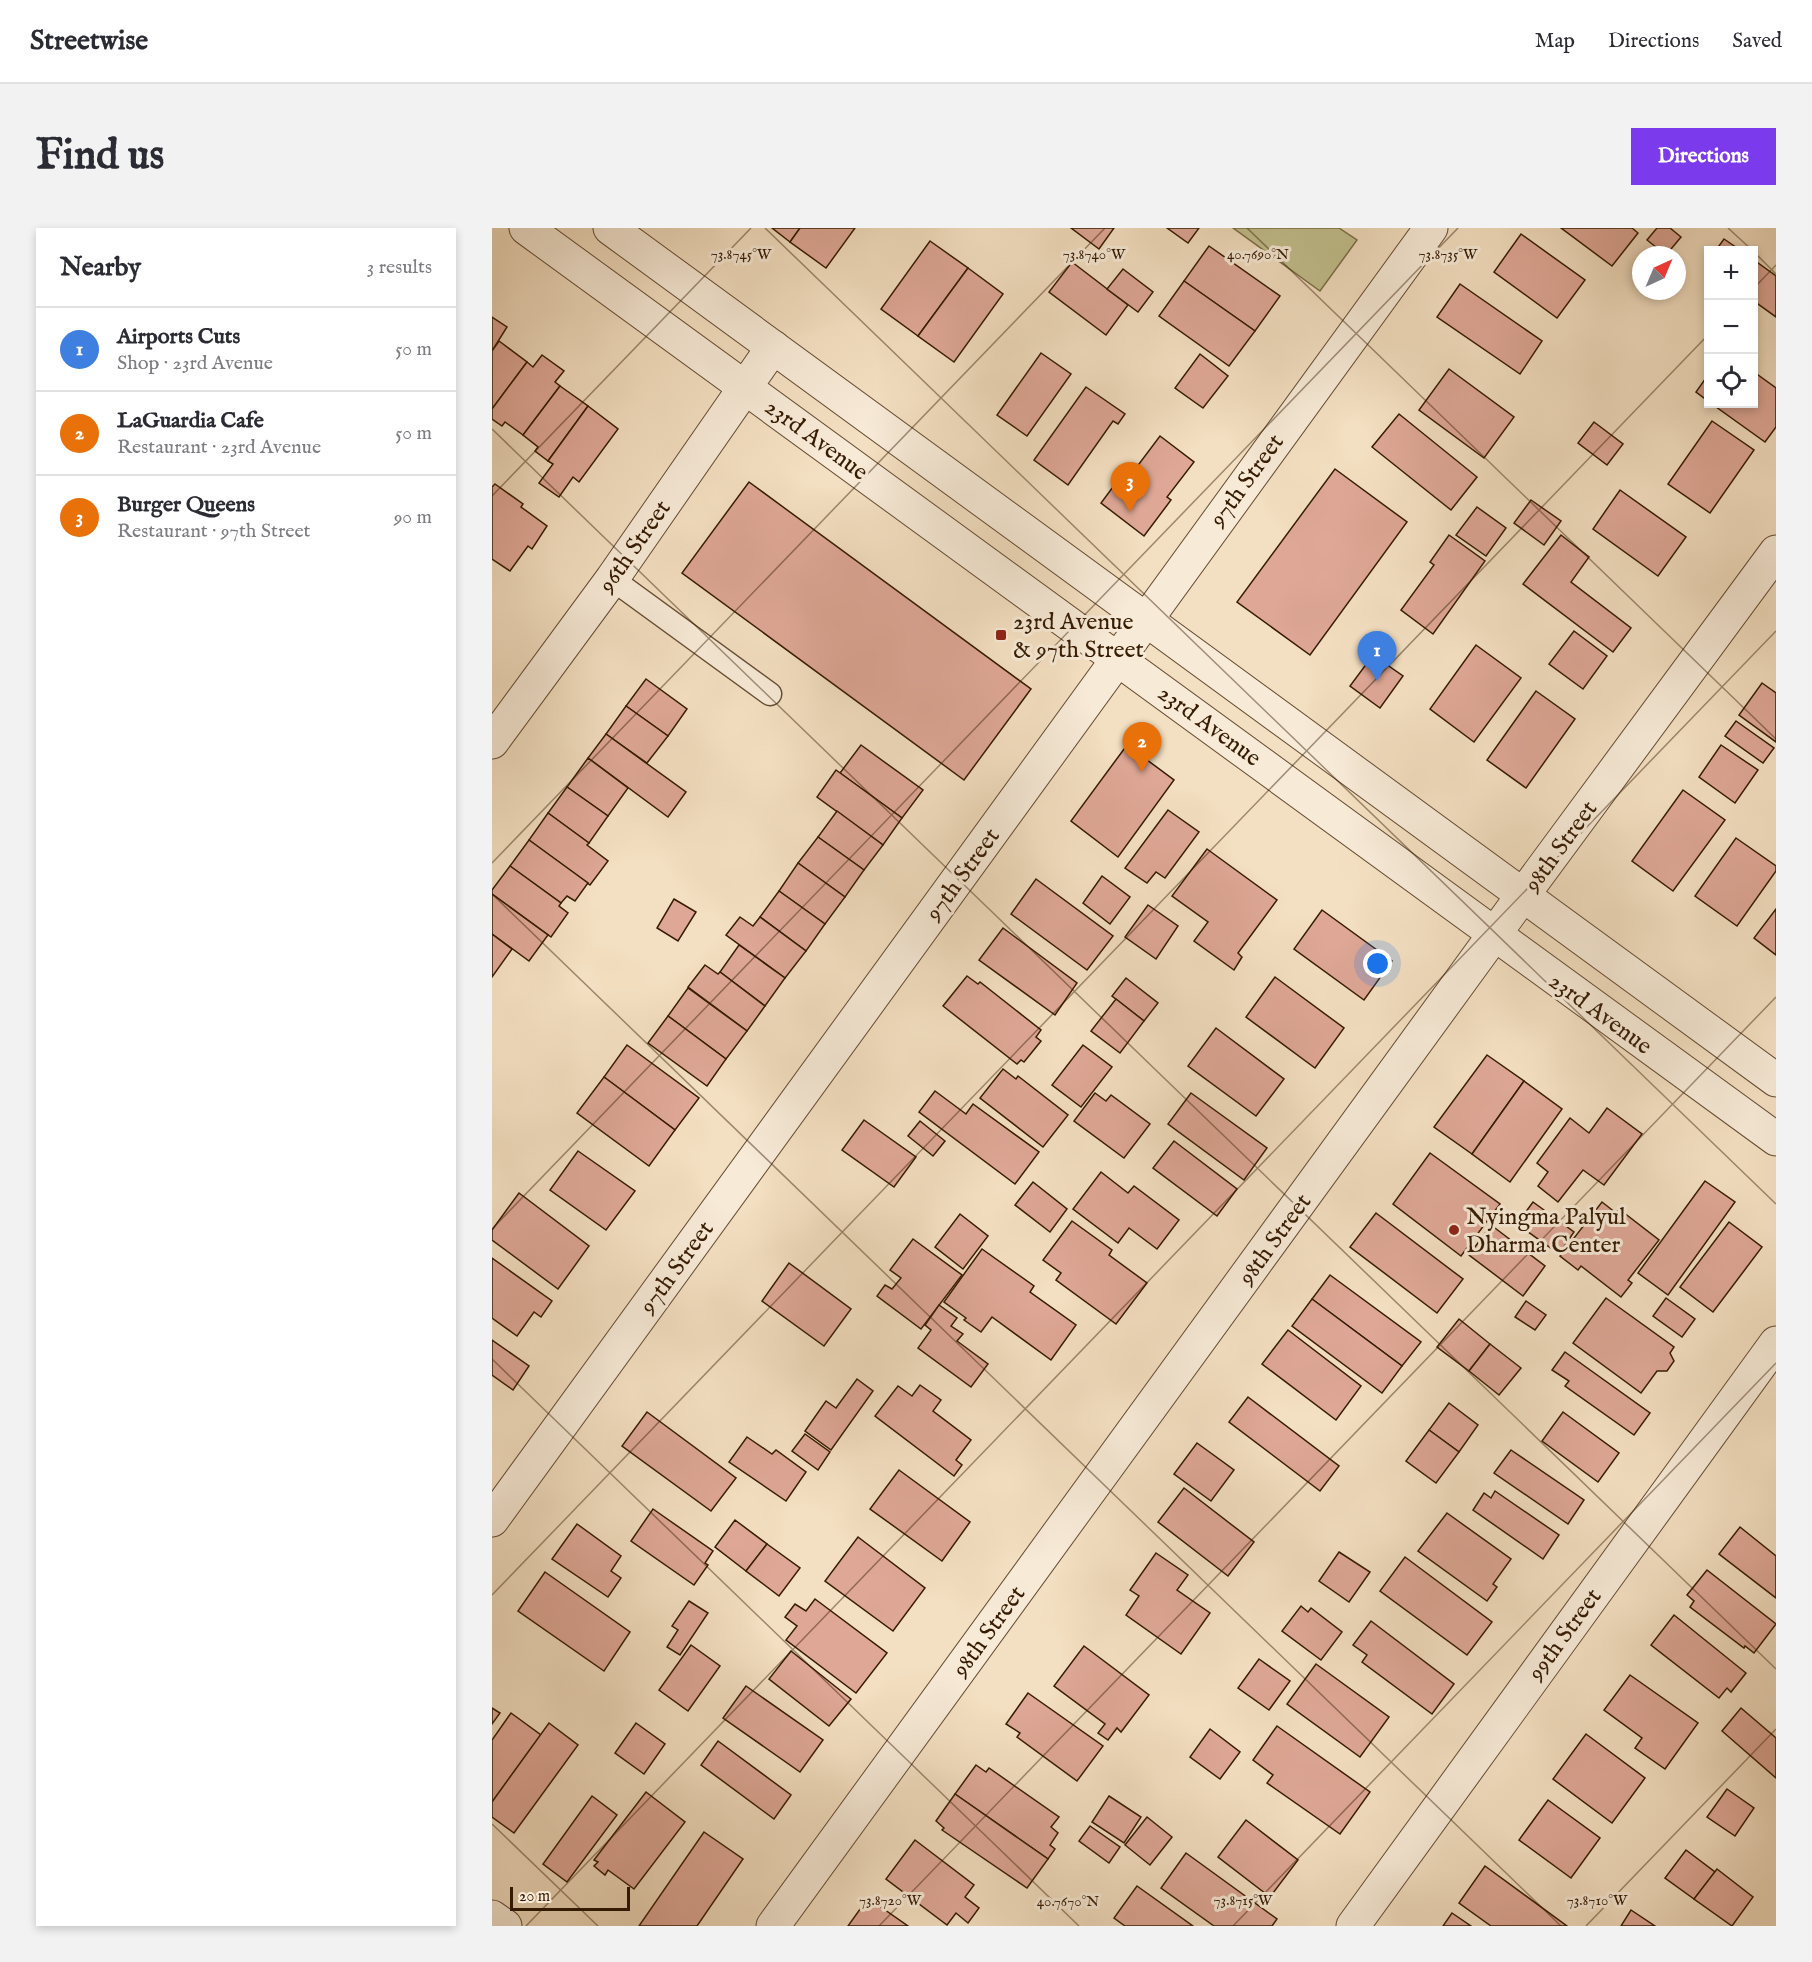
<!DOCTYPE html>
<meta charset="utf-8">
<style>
body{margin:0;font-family:"IM FELL English",serif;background:#f2f2f3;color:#2b2b33}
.controls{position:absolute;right:18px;top:18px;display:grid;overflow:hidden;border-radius:0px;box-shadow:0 3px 9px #0003}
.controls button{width:54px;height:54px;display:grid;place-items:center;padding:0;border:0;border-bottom:2px solid #e1e1e2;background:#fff;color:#2b2b33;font:30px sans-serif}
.compass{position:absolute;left:1140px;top:18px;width:54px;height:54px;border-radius:50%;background:#fff;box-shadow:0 3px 9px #0003;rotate:44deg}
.scale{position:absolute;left:18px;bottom:15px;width:120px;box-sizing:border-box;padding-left:6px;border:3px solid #361b03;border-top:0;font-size:16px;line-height:21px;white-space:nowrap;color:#361b03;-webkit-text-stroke:4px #f7ead7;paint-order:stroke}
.you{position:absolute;left:886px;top:736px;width:21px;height:21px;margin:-15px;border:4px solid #fff;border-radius:50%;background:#1a73e8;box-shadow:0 0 0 9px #1a73e833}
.badge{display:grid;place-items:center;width:39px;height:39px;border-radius:50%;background:#7c3aed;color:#fff;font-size:20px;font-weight:700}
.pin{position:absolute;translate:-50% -50px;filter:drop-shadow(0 2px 3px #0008)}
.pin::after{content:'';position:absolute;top:32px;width:21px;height:18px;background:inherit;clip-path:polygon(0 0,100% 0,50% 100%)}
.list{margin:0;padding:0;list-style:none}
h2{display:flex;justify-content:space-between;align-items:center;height:78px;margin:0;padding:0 24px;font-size:26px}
h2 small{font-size:20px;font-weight:400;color:#7c7c81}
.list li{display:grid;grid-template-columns:39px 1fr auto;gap:18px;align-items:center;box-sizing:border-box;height:84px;padding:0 24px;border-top:2px solid #e1e1e2}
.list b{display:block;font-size:22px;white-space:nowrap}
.list p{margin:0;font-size:20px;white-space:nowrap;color:#7c7c81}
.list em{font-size:20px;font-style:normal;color:#7c7c81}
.icon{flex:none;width:33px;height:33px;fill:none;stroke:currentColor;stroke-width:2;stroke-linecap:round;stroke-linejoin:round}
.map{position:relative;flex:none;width:1284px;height:1698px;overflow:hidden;border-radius:0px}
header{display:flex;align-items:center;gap:36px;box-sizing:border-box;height:84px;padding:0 30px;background:#fff;border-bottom:2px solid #e1e1e2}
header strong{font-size:28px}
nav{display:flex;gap:33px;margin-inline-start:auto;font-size:21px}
.intro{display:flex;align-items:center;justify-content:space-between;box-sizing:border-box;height:144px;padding:0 36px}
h1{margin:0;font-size:42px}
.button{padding:15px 27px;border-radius:0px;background:#7c3aed;color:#fff;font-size:21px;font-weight:700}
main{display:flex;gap:36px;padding:0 36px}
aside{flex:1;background:#fff;border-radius:0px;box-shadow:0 3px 9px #0003}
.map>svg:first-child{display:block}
.grass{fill:#c2c08e;stroke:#7c6e48;stroke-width:1.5}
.building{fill:#dea796;stroke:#361b03;stroke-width:1.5}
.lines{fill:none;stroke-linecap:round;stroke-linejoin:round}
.lane-casing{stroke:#654c32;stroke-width:25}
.street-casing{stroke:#654c32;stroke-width:35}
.lane{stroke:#f7ead7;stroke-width:22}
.street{stroke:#f7ead7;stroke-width:33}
.ticks{fill:none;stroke:#361b03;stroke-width:1.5;stroke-opacity:0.45}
.poi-dot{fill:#8f2418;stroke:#f7ead7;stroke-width:2}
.labels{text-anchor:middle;stroke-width:6;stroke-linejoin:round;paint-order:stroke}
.street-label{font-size:24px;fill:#361b03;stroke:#f7ead7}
.poi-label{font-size:24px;fill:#361b03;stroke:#f7ead7;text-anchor:start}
.ticks-label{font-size:15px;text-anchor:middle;fill:#361b03;stroke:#f7ead7;stroke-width:6;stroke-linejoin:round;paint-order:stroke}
</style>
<header>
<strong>Streetwise</strong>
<nav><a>Map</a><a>Directions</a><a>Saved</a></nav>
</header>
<div class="intro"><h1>Find us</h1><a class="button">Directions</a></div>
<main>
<aside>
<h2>Nearby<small>3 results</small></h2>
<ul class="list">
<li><span class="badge" style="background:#3f7fe0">1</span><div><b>Airports Cuts</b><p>Shop · 23rd Avenue</p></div><em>50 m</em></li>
<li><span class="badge" style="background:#e8710a">2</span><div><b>LaGuardia Cafe</b><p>Restaurant · 23rd Avenue</p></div><em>50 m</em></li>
<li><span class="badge" style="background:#e8710a">3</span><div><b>Burger Queens</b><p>Restaurant · 97th Street</p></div><em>90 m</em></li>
</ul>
</aside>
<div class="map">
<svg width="1284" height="1698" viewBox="0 0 1284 1698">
<rect width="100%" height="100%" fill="#f3dfc1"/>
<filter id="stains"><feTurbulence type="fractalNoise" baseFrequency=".00333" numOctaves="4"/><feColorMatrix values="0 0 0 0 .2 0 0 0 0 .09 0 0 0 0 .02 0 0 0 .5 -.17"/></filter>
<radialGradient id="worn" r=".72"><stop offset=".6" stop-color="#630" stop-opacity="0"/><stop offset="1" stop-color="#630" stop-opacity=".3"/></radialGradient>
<!-- grass -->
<path class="grass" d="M741,0H847L865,12L828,63Z"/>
<!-- building -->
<g class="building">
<path d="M280,0H308L298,14Z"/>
<path d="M308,0H363L334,40L298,14Z"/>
<path d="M579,0H622L607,21Z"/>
<path d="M675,0H707L696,15Z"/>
<path d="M1069,0H1140L1146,5L1120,38Z"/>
<path d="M1165,0H1178L1189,9L1174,27L1155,12Z"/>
<path d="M1029,6L1093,52L1065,90L1002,44Z"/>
<path d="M1232,11L1248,22H1224Z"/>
<path d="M438,13L476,40L426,108L389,81Z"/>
<path d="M717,18L788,68L763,103L692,53Z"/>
<path d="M1262,32L1284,48V89L1262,73Z"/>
<path d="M580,34L636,77L614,107L557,64Z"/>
<path d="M476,40L511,66L462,134L426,108Z"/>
<path d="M631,41L661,64L646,84L615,61Z"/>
<path d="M692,53L763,103L737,138L667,88Z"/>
<path d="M968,56L1050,113L1028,146L945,89Z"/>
<path d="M0,89L15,99L0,123Z"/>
<path d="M7,113L35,134L0,181V123Z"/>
<path d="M549,125L579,146L535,208L505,187Z"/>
<path d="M708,126L736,148L711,180L683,160Z"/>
<path d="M50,127L72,143L63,154L68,158L31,207L13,194L10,198L0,191V181L35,134L41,139Z"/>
<path d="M957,141L1022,189L992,230L927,182Z"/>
<path d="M1262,144L1284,160V199L1273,214L1220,176H1262Z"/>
<path d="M1216,147V173L1204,164Z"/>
<path d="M68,158L96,178L56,233L43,223L46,219L31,207Z"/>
<path d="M594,159L633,186L626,196L621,193L576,257L542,232Z"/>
<path d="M96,178L126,201L87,254L81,249L67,269L47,255L61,236L56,233Z"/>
<path d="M907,186L985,249L959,282L880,219Z"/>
<path d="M1220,193L1262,222L1218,285L1176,256Z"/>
<path d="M1102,194L1131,216L1115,237L1086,215Z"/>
<path d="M668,208L702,234L675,269L679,272L652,308L609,275L638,236L644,240Z"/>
<path d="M843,241L915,294L818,427L745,374Z"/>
<path d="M257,254L539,461L472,552L190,345Z"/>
<path d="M3,256L31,276L29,279L55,298L40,321L36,318L18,343L0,331V259Z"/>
<path d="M1128,262L1194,309L1166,348L1101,301Z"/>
<path d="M1039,272L1069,293L1052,317L1022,295Z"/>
<path d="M985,279L1014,300L994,328L964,307Z"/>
<path d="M957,307L993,333L941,406L909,382L942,337L938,334Z"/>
<path d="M1069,307L1097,329L1079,354L1139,400L1121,424L1031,356Z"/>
<path d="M1082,403L1115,428L1091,461L1057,436Z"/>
<path d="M984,417L1029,450L982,514L938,481Z"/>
<path d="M881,427L911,448L888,480L858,458Z"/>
<path d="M154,451L195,481L176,508L134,478Z"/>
<path d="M1270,455L1284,465V514L1247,487Z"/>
<path d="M1044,463L1083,491L1034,560L995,532Z"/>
<path d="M134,478L176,508L155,535L114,506Z"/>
<path d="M1244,493L1282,520L1271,535L1233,508Z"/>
<path d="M114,506L194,564L176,589L96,530Z"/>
<path d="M369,517L431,562L410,590L348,545Z"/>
<path d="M635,517L682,552L626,629L579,593Z"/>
<path d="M1229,517L1266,542L1243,575L1207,549Z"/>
<path d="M96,530L136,560L116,588L75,559Z"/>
<path d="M344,542L410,590L391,617L325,569Z"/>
<path d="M75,559L116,588L97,615L56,585Z"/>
<path d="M1191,562L1233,592L1181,663L1140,633Z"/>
<path d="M676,582L707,604L673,650L664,644L655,655L633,640Z"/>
<path d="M345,583L391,617L372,642L326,609Z"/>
<path d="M56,585L97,615L95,617L116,633L98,657L37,612Z"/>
<path d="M326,609L372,642L353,669L306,635Z"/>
<path d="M1244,610L1284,638V643L1245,698L1203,668Z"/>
<path d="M37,612L96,655L83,673L75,668L69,675L18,638Z"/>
<path d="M715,621L785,672L746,725L750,729L742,742L702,713L716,694L680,668Z"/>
<path d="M306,635L353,669L333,696L287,663Z"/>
<path d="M18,638L69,675L67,678L76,685L59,709L0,666V662Z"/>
<path d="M610,648L638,669L618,696L591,675Z"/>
<path d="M544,651L621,708L595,742L519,686Z"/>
<path d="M287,663L333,696L314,723L268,689Z"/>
<path d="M0,666L56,707L37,733L0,706Z"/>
<path d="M182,671L204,684L186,713L165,700Z"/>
<path d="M656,677L686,698L664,731L633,709Z"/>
<path d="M1284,681V727L1262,710Z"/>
<path d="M830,682L900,733L872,772L802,721Z"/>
<path d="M248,689L261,698L268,689L314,723L293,750L234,707Z"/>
<path d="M511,700L585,755L563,787L487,732Z"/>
<path d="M0,706L20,721L0,749Z"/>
<path d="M247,717L293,750L273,778L228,744Z"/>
<path d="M213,737L226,746L228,744L273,778L255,803L196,759Z"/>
<path d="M475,748L486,756L488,754L549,802L544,809L549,813L532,834L529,832L525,836L451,778Z"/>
<path d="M783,749L852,800L823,840L754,789Z"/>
<path d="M634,750L666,775L652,793L620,768Z"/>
<path d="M196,760L255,803L234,831L176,788Z"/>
<path d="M624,771L652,793L628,825L599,803Z"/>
<path d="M176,788L234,831L215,858L156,815Z"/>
<path d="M724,800L792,851L764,888L696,838Z"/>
<path d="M135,817L207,870L183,902L112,849Z"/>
<path d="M591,817L620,839L589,879L560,857Z"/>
<path d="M995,827L1032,853L980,926L942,899Z"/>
<path d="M511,841L524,851L526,848L576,887L551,919L488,870Z"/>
<path d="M112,849L183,902L157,938L85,885Z"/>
<path d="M1032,853L1070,881L1018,954L980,926Z"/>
<path d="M443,863L474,886L481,876L547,924L523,956L427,884Z"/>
<path d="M603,865L614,873L619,867L658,896L632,930L582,893Z"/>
<path d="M699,865L775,920L752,952L676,896Z"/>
<path d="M1115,880L1150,906L1112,957L1091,942L1066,974L1046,958L1056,944L1045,935L1078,890L1097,905Z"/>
<path d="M372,892L424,929L402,959L350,922Z"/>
<path d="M428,893L453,913L441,928L416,908Z"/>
<path d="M682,913L745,961L725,988L661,940Z"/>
<path d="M86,923L143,963L114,1002L58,962Z"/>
<path d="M938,925L1008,976L969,1028L901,976Z"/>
<path d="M609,944L636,965L642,958L687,992L665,1021L637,1000L626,1015L581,981Z"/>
<path d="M1213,953L1243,974L1176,1067L1146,1045Z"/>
<path d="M541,954L575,981L558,1004L523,977Z"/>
<path d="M27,965L97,1018L66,1061L0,1012V1002Z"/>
<path d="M1041,974L1082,1004L1067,1026L1025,996Z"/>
<path d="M1110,974L1124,985L1127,981L1167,1012L1136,1052L1140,1055L1129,1069L1089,1038L1086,1042L1068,1028Z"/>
<path d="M884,985L971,1051L945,1085L858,1019Z"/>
<path d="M468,986L496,1008L471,1041L443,1019Z"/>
<path d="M580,993L620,1022L617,1027L655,1055L624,1096L564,1052L569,1045L551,1032Z"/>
<path d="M1237,994L1270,1019L1221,1084L1188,1059Z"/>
<path d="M999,997L1053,1038L1031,1068L977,1027Z"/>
<path d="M421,1011L470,1047L429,1101L385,1068L393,1057L400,1061L409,1050L398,1042Z"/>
<path d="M490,1021L542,1058L538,1064L584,1097L559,1132L500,1089L489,1104L472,1092L474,1090L452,1074Z"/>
<path d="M0,1030L60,1073L49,1089L42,1084L25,1108L0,1090Z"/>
<path d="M297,1035L359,1081L332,1118L270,1073Z"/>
<path d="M838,1047L929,1114L910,1138L820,1071Z"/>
<path d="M1114,1070L1182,1119L1178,1125L1182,1133L1175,1143H1165L1149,1165L1081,1115Z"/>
<path d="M1174,1070L1203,1091L1190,1109L1161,1088Z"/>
<path d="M820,1071L910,1138L890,1165L800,1098Z"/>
<path d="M1034,1073L1054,1087L1043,1102L1023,1089Z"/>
<path d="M447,1077L465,1090L459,1098L471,1106L465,1113L496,1136L479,1159L426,1120L439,1102L433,1097Z"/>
<path d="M967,1091L998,1116L977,1143L945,1119Z"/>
<path d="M796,1102L869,1158L844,1192L770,1136Z"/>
<path d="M0,1112L37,1138L21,1162L0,1147Z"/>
<path d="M998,1116L1029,1140L1007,1167L977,1143Z"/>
<path d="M1073,1124L1158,1185L1142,1207L1073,1158L1077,1153L1060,1142Z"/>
<path d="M365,1151L381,1163L339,1222L313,1203L334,1173L344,1180Z"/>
<path d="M428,1157L449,1172L441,1183L479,1212L464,1232L470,1237L462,1248L383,1188L406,1158L420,1168Z"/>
<path d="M756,1169L847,1238L828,1263L737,1194Z"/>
<path d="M957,1175L986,1197L967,1224L937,1202Z"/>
<path d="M155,1184L244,1250L219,1283L130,1218Z"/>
<path d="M1071,1184L1127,1225L1106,1254L1050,1213Z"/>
<path d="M937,1202L967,1224L944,1255L914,1233Z"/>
<path d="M313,1206L338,1224L326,1242L300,1223Z"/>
<path d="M255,1209L280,1226L284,1222L314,1244L294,1273L237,1234Z"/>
<path d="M705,1215L742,1242L719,1273L682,1246Z"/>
<path d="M1019,1222L1092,1272L1076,1296L1002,1245Z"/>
<path d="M407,1242L478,1294L450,1333L378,1281Z"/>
<path d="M692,1260L762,1314L736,1348L666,1294Z"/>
<path d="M1003,1263L1067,1307L1051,1331L981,1282L992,1265L999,1270Z"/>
<path d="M161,1281L221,1323L213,1335L216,1337L202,1357L139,1313Z"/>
<path d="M955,1285L1019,1331L1001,1356L1005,1359L995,1373L926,1323Z"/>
<path d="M243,1292L275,1316L254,1343L223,1319Z"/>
<path d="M85,1296L129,1328L119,1343L129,1350L116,1369L60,1331Z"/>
<path d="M1248,1299L1284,1328V1370L1227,1326Z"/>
<path d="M366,1309L433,1360L401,1403L333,1353Z"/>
<path d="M275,1316L308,1340L287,1368L254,1343Z"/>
<path d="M847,1324L878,1344L857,1374L827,1353Z"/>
<path d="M664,1325L696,1347L685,1362L718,1385L689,1426L634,1387L647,1368L638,1362Z"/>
<path d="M913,1329L1000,1394L975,1427L888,1363Z"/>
<path d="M1215,1342L1284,1396L1262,1425L1253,1418L1252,1420L1198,1379L1202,1373L1195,1367Z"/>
<path d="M53,1344L138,1404L112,1443L26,1383Z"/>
<path d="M323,1371L395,1425L364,1465L294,1412L305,1398L293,1389L303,1376L314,1383Z"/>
<path d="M197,1373L216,1385L188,1427L175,1419L186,1402L180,1398Z"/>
<path d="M809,1378L816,1384L819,1380L850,1404L829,1432L790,1403Z"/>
<path d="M1182,1387L1254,1445L1239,1464L1235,1460L1227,1470L1159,1417Z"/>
<path d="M879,1393L962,1456L940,1486L870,1434L875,1427L861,1417Z"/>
<path d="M199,1417L228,1438L196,1483L167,1462Z"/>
<path d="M592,1418L657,1467L629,1504L625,1500L616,1512L606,1505L613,1496L562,1458Z"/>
<path d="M299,1423L359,1471L337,1498L277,1451Z"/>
<path d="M767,1431L798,1453L777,1482L746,1460Z"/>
<path d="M824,1436L897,1489L868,1529L795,1476Z"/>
<path d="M1138,1447L1206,1495L1173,1541L1143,1520L1150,1510L1112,1482Z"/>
<path d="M254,1458L331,1512L308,1544L231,1490Z"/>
<path d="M536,1465L611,1518L585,1553L525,1509L528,1505L514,1496Z"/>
<path d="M0,1480L8,1485L0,1496Z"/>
<path d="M1249,1480L1284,1510V1550L1230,1503Z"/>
<path d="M19,1485L49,1507L0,1574V1512Z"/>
<path d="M57,1495L86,1517L22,1605L0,1589V1574Z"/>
<path d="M144,1495L173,1516L152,1546L123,1525Z"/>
<path d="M785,1498L878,1564L848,1606L775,1555L781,1547L761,1532Z"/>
<path d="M718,1501L748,1524L728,1551L698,1529Z"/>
<path d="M1094,1506L1153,1550L1120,1595L1061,1551Z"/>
<path d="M226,1513L299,1567L282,1591L209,1537Z"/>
<path d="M484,1537L494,1544L497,1540L567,1589L559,1599L566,1605L558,1617L563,1621L556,1631L463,1566Z"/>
<path d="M1235,1561L1262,1580L1243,1608L1215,1589Z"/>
<path d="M154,1564L193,1594L142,1661L116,1642L113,1647L102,1638L106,1634L102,1632Z"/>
<path d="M463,1566L556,1631L535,1660L450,1602L452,1600L444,1593Z"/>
<path d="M100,1568L125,1587L75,1654L51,1636Z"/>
<path d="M617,1568L649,1589L632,1615L600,1594Z"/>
<path d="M1056,1572L1108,1610L1079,1650L1027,1612Z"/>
<path d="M655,1589L680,1609L658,1637L633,1617Z"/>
<path d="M754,1592L806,1632L778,1669L726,1629Z"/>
<path d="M598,1598L628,1619L617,1635L587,1613Z"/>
<path d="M212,1604L251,1631L205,1698H147Z"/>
<path d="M423,1612L482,1657L473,1669L487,1680L476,1695L464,1685L455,1697L394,1651Z"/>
<path d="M1194,1622L1223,1644L1202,1671L1173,1650Z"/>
<path d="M694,1625L785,1691L780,1698H722L669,1660Z"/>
<path d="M993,1638L1075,1698H999L967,1675Z"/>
<path d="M1225,1641L1261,1669L1240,1698L1202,1671Z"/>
<path d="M645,1658L701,1698H633L622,1690Z"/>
<path d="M376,1670L416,1698H356Z"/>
<path d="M1139,1682L1163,1698H1129Z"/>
<path d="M960,1685L979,1698H951Z"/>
</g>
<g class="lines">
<defs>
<path id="lane" d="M120,351L278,466"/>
<g id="street">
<path d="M34,0L1284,911"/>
<path d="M118,0L1284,852"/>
<path d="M0,514L120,351L281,119"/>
<path d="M0,1292L939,0"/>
<path d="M0,1689L13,1698"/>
<path d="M281,1698L1031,667L1284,324"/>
<path d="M861,1698L1284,1115"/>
</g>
</defs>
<!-- lane casing -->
<use href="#lane" class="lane-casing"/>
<!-- street casing -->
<use href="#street" class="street-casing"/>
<!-- lane -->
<use href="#lane" class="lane"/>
<!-- street -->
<use href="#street" class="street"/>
</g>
<!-- ticks -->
<path class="ticks" d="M273,0L1284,976M755,0L1284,511M1236,0L1260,22M1262,24L1284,46M1262,60L1284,37M0,201L1284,1441M0,268L259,0M0,635L613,0M0,666L1069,1698M0,1001L966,0M0,1131L587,1698M0,1367L1216,107M0,1596L106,1698M34,1698L1284,403M387,1698L1284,769M741,1698L1284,1135M1094,1698L1284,1501"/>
<!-- markers -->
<g class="poi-dot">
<rect x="503" y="401" width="12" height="12" rx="3"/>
<circle cx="962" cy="1002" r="6"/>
</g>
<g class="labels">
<!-- street labels -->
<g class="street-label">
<text transform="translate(325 211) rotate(36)" y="8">23rd Avenue</text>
<text transform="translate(754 252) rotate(-54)" y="8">97th Street</text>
<text transform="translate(142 318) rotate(-55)" y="8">96th Street</text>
<text transform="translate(718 497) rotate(36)" y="8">23rd Avenue</text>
<text transform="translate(1068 618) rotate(-54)" y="8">98th Street</text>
<text transform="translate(470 646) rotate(-54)" y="8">97th Street</text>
<text transform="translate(1109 785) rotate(36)" y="8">23rd Avenue</text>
<text transform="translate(782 1011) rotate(-54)" y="8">98th Street</text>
<text transform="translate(184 1039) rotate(-54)" y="8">97th Street</text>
<text transform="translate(496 1403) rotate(-54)" y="8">98th Street</text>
<text transform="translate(1072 1406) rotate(-54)" y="8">99th Street</text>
</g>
<!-- poi labels -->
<g class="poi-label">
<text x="521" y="401">23rd Avenue<tspan x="521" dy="28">&amp; 97th Street</tspan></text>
<text x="974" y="996">Nyingma Palyul<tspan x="974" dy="28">Dharma Center</tspan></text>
</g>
</g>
<g class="ticks-label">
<text x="766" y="31">40.7690°N</text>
<text x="249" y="31">73.8745°W</text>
<text x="602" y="31">73.8740°W</text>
<text x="956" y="31">73.8735°W</text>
<text x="398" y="1677">73.8720°W</text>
<text x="751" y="1677">73.8715°W</text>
<text x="1105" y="1677">73.8710°W</text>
<text x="576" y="1678">40.7670°N</text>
</g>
<rect width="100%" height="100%" filter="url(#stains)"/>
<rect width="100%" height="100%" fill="url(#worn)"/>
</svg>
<div class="controls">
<button>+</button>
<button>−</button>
<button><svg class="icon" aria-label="locate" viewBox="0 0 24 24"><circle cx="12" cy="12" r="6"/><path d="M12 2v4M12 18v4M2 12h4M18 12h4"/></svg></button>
</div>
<svg class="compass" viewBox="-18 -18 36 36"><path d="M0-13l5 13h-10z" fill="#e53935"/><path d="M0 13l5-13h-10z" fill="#7c7c81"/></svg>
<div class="scale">20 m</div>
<div class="you"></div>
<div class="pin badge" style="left:885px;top:453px;background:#3f7fe0">1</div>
<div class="pin badge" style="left:650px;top:544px;background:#e8710a">2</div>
<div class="pin badge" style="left:638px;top:284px;background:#e8710a">3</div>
</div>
</main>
